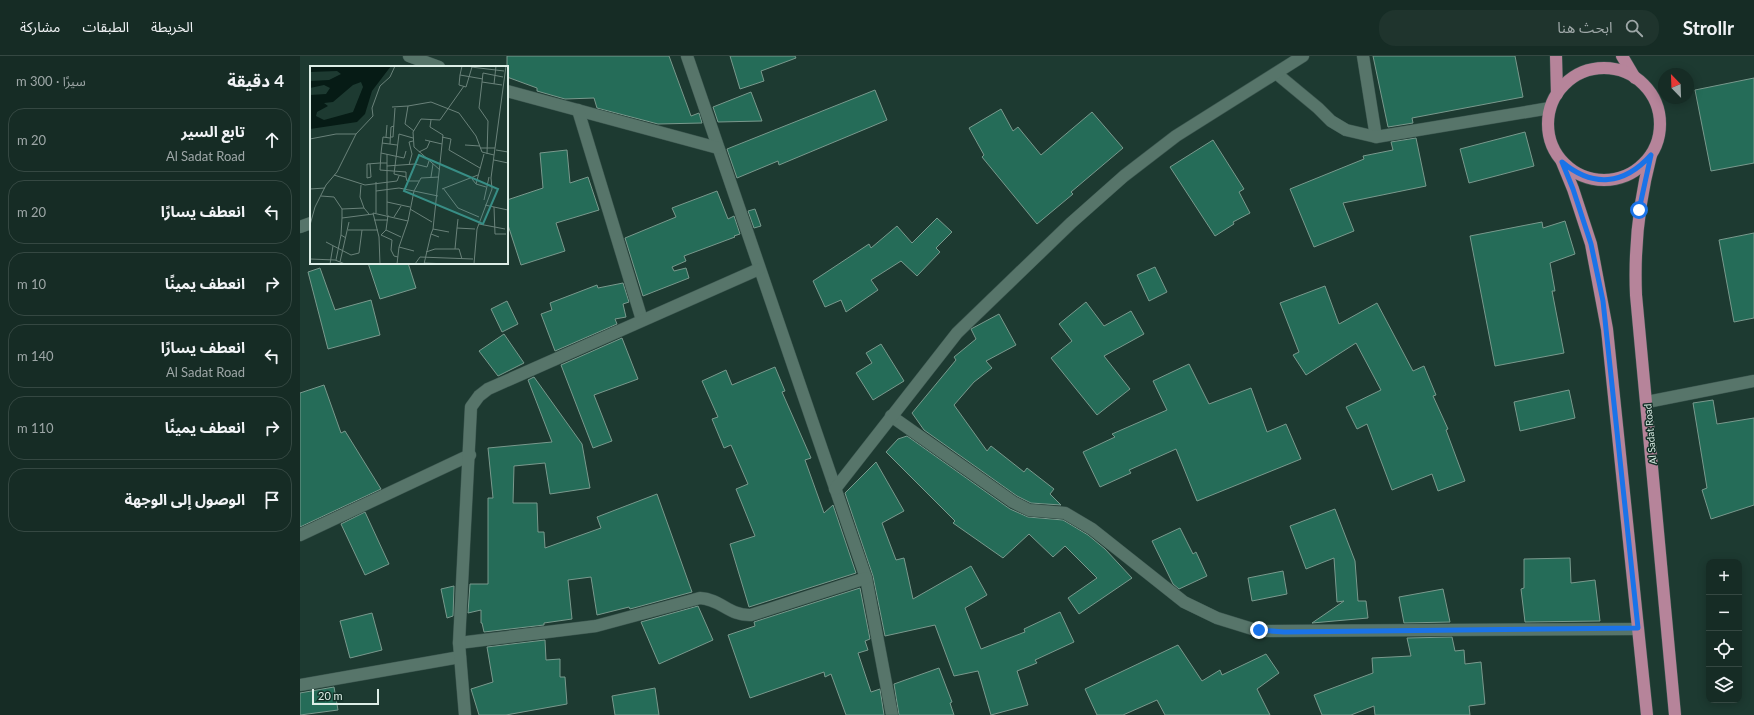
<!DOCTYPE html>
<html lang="ar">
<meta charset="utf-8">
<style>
body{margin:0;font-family:Lato,"Noto Sans Arabic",sans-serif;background:#1f342d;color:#f1f3f6;direction:rtl}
.controls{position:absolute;right:12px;bottom:12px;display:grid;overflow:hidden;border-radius:8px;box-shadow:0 2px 10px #0003}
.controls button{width:36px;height:36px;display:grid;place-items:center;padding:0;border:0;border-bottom:1px solid #354842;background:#162c25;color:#f1f3f6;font:20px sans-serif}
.compass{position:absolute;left:1358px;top:12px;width:36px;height:36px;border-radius:50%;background:#162c25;box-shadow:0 2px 10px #0003;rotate:337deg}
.scale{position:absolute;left:12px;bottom:10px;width:67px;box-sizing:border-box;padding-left:4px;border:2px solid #ddeee7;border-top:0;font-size:11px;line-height:14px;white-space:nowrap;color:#ddeee7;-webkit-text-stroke:3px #133027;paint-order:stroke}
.stop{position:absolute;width:12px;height:12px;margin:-9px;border:3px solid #1a73e8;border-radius:50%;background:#fff}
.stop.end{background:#1a73e8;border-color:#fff;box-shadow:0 1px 4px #0008}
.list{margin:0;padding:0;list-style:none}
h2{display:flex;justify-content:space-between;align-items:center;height:52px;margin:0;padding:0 16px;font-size:17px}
h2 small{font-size:13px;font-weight:400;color:#9ea7a7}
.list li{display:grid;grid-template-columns:26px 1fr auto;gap:12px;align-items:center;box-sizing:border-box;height:64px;margin:0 8px 8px;padding:0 8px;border:1px solid #354842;border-radius:16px}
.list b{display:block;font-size:15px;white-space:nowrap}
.list p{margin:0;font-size:13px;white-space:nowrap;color:#9ea7a7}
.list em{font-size:13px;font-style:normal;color:#9ea7a7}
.icon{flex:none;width:22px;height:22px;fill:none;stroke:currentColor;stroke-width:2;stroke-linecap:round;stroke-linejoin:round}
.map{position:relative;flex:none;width:1454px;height:659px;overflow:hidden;direction:ltr}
header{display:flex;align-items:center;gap:24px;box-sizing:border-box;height:56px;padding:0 20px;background:#162c25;border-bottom:1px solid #354842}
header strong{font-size:19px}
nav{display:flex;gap:22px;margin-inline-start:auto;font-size:14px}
.search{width:280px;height:36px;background:#1f342d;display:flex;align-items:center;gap:10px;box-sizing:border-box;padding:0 14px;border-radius:16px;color:#9ea7a7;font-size:15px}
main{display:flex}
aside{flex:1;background:#162c25}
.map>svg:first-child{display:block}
.building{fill:#256c58;stroke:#79998d}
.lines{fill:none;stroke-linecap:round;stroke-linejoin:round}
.street-casing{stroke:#3c564f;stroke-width:13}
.primary-casing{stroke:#3c564f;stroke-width:13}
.street{stroke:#57756a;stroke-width:12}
.primary{stroke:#b6849a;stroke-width:12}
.route{stroke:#1a73e8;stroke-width:5}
.labels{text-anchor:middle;stroke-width:3;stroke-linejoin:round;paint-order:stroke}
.street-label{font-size:10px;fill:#ddeee7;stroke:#133027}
.inset-road{fill:none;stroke:#6a827a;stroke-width:1}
.view{fill:#388e86;fill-opacity:0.15;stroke:#388e86;stroke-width:2}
.inset-edge{fill:none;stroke:#ddeee7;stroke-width:2}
</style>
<header>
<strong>Strollr</strong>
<div class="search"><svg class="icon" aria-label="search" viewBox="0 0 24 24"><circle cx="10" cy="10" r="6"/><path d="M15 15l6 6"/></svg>ابحث هنا</div>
<nav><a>الخريطة</a><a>الطبقات</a><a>مشاركة</a></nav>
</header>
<main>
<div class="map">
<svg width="1454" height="659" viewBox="0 0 1454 659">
<rect width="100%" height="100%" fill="#1d3a31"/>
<!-- building -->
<g class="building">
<path d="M207,0H369L391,60L399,57L402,67L358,68L297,52L294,42L265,43L237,35V32L207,21Z"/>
<path d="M430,0H495L496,2L461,15L464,25L440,33Z"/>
<path d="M1073,0H1215L1223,41L1112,62L1113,67L1088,71Z"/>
<path d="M1454,22V107L1411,115L1395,34Z"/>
<path d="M575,34L587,64L479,109L478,105L437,122L427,93Z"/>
<path d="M451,36L462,65L418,66L413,51Z"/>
<path d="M701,53L713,75L718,71L741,99L792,56L823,92L771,136L773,138L737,168L682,101L684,99L669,72Z"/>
<path d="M1225,76L1234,110L1169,127L1160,93Z"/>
<path d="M1116,82L1126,130L1043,147L1054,175L1014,191L990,133L1064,103L1063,100L1093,94L1091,86Z"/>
<path d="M913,84L944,133L939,136L950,157L933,166L934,168L915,180L870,111Z"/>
<path d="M267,94L270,127L288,121L299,154L256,167L265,195L221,209L207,166V144L243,132L240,97Z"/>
<path d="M417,135L428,163L434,160L440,178L434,180L435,181L384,200L386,205L372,211L374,215L386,212L389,222L343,240L325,182L376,161L372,152Z"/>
<path d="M455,153L461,170L454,172L448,155Z"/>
<path d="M637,162L652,176L636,192L640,196L617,220L601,205L571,224L578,234L546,256L541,244L525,251L513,225L569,188L571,192L597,170L612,187Z"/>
<path d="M1265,165L1275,198L1250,207L1255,235H1252L1264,297L1195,310L1170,180L1242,166L1243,172Z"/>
<path d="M1454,177V262L1434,266L1419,184Z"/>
<path d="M68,207H108L116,232L80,243Z"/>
<path d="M855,211L867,236L849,245L837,219Z"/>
<path d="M20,212L35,254L71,244L80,279L28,293L8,216Z"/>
<path d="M323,227L329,246L323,248L326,261L315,263L317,268L255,295L241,258L252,254L250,247L297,229L298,232Z"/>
<path d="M1025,230L1039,268L1077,247L1113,315L1124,310L1136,339L1133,340L1148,373L1146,374L1165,425L1138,435L1132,418L1092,434L1067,368L1057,373L1046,351L1081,334L1056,287L1006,319L993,299L999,296L980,247Z"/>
<path d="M207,245L218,268L202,276L191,253Z"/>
<path d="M786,246L804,270L831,255L844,278L804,300L830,333L797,359L751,302L772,285L759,268Z"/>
<path d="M699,258L716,289L686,305L692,312L674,326L654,349L687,395L691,390L724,416L727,412L754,433L750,438L761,449L731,447L717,440L624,374L612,357L656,304L654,301L676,283L671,273Z"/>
<path d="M204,278L224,307L198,320L179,295Z"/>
<path d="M322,282L338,323L294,339L312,385L293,392L261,309Z"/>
<path d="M581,288L604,325L573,344L556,317L572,307L566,297Z"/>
<path d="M889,308L909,348L951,332L967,376L986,368L1001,403L897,445L876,393L829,414L831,417L800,431L783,396L815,381L812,378L867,354L853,325Z"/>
<path d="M475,311L485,335L482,336L511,402L505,404L524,457L533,449L556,517L449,551L430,488L455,480L436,433L448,428L431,389L424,392L412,363L418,361L402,325L426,314L432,329Z"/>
<path d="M234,321L282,388L290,432L250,438L245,407L214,410L213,447H237L238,476H244L245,492L301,472L297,461L357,438L392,536L330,553L329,551L297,559L291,521L268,524L272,563L244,567V569L184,576L182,567H181V554L168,557L170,528H188V442H193L188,392L252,386L228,324Z"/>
<path d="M24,329L41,377L45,375L81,433L0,471V337Z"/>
<path d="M1269,334L1275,362L1220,375L1214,346Z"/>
<path d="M1413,344L1417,368L1454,362V449L1411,463L1402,434L1407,432L1393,347Z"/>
<path d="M607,380L710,453L728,461L763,464L788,479L805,493L832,522L779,558L768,542L797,522L765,490L753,501L729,478L703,502L653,467L655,465L586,396L598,383Z"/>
<path d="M576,406L604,455L582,467L596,504L604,502L613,543L671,510L687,539L665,552L681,593L725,576L724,573L760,556L774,586L735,604L737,607L717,615L728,649L691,659L678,615L654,620L635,569L585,580L573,520L545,437Z"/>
<path d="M1035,453L1055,505L1058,545H1066L1068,562L1012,567L1044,545L1037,546L1034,502L1006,513L990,470Z"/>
<path d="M65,456L89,508L65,519L41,468Z"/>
<path d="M880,472L893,498L896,496L907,520L879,533L873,528L852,485Z"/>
<path d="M1270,502L1271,527L1295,524L1300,565L1225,566L1221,533L1224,532V503Z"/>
<path d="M983,515L987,538L952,545L948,522Z"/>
<path d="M154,530L153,560L147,562L141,533Z"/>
<path d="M560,532L570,583L565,585L568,594L558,597L571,636L580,633L584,659H546L531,618L525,621L524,616L450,642L428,579L455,570L454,566Z"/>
<path d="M1143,533L1150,566L1104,567L1099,541Z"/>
<path d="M398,550L413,584L359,608L341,566Z"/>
<path d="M72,557L82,594L50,602L40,565Z"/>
<path d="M1152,581L1155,595L1164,594L1165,608L1181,606L1185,648L1169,650L1170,659H1075L1074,650L1051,659H1022L1014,639L1073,617L1072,602L1111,600L1107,582Z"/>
<path d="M245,584L246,604L260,603V621H265L267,648L206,659H179L171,633L193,626L187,591Z"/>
<path d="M878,589L902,625L920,614L922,619L966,598L979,617L957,633L970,659H865L857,644L823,659H797L785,633Z"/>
<path d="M639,612L652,646L650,647L654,659H599L594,628Z"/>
<path d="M34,631L38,654L0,659V637Z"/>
<path d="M355,632L359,659H315L312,640Z"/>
</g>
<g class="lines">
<defs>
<g id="street">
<path d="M109,0L139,11"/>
<path d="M387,0L566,522L592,659"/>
<path d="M1063,0L1076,81"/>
<path d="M977,18L1018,52L1031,65L1046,74L1076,81L1250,52"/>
<path d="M207,35L418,92"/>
<path d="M278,54L342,264"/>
<path d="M0,171L11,167"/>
<path d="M1347,346L1454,325"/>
<path d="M591,360L713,446L729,454L765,457L792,473L884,546L917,562L959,575L1338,573"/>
<path d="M535,433L657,277L771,167L824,120L876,80L1003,0"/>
<path d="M0,479L170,399"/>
<path d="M159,587L296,570L400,542C421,543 429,560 451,559L566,522"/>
<path d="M0,629L160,601"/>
<path d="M165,659L159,587L171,351L179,340L188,333L459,213"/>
</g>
<g id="primary">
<path d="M1256,0L1257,38"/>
<path d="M1322,0L1335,22"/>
<circle cx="1304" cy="68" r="56"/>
<path d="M1351,99C1339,145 1334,191 1336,239L1375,659"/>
<path d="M1262,106L1273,133L1291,188L1307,273L1347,659"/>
</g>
</defs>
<!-- street casing -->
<use href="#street" class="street-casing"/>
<!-- primary casing -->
<use href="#primary" class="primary-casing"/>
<!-- street -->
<use href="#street" class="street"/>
<!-- primary -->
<use href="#primary" class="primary"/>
</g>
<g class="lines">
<!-- route -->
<path class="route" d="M959,574L984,576L1338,572L1303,245L1291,188L1273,133L1262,106C1293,132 1324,129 1351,99L1339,154"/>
</g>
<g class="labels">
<!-- street labels -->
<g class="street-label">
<text transform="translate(1350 378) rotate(-95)" y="4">Al Sadat Road</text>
</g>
</g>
<!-- overview -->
<g transform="translate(10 10)">
<rect width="198" height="198" fill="#1d3a31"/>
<path d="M0,0H81L62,25L55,48L47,56L0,63V29L16,28L20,22L14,19L0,22V15L19,14L31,8L27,5L0,6ZM51,16L53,21L43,46L14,54L6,50L7,46L18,40L14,37L23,36L43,19Z" fill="#061b15" fill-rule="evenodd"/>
<path class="inset-road" d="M152,0L150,9L173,13M161,1L194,5M150,9L149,19L156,21L162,1M172,16L169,42L178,55L177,88M184,18L186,0M192,19L172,16L173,7L193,11M82,41L98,40M121,54L120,61L133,69L123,163M104,65L95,58L98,40L121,36L149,47L166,70L172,86L184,89M76,71L77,59M80,71H83L85,42M132,71L141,73L139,84L170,102M80,72L73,71L71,87L94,92L96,85M103,72L89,68L84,108L96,111L97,115H109M0,73L26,68H46M115,74L132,78M72,77L87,79M80,78L81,61L84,60M155,79L170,80M170,82H185M186,84L198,86M109,86L117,82L120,75M71,87L70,104L96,106V111M77,88V149M184,94L198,97M60,98L61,111L57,112V98L70,97H77M99,99L102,88L99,76L103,75M77,100L105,98L117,101L119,95M130,104L104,81L103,66L111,53L130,54L154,20M24,109L55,119L87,115L89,110M121,111L123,98M162,113L166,118L176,121M66,116V147M166,118L174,88M51,119L50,131L54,142M133,122L148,142L169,151M0,123L15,122M132,123L168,109M66,125L89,122L104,125M104,125L128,130M11,130L24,131L32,143M174,134L179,111M77,136L100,141M175,139L184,141L185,168H196M184,141L198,144M100,143L122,156M84,151L91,140M32,152V143L54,142L59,148M148,153L147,162L165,163M64,154H78M169,158L195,163M0,159L5,141L16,119L27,106L46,68L63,50L62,42L70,20L80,11L85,0M38,164H68M76,164L91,171M121,168L123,163L139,166M71,169L82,174L81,184L84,190L88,191M71,169L76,164L78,149M36,172L31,169L32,152L63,148M16,176L41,189L49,187L52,164M89,181L104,185M145,183L147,162M116,186L125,183H149L152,193M0,193L25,194L35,198M26,194L31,169M30,196L39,156M114,197L139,198M20,198L23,180M70,198L69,171L63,147L98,155M87,198L89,181L98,155L104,125L111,112L129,111M105,198L110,191L163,193M114,198L121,168L129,171M164,198L167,163L182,123L181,112L196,0"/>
<path class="view" d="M109,89L188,123L173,158L94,125Z"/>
<rect width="198" height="198" class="inset-edge"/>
</g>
</svg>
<div class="controls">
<button>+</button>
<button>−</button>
<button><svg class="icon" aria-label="locate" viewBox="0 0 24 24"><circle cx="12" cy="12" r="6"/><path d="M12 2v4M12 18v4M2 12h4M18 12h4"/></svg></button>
<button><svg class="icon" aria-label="layers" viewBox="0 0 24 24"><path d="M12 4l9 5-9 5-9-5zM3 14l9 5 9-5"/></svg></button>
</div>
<svg class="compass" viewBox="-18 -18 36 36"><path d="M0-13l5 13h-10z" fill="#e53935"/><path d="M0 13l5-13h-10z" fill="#9ea7a7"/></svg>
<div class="scale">20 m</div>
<div class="stop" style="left:1339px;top:154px"></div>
<div class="stop end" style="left:959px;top:574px"></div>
</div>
<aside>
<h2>4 دقيقة<small>سيرًا · 300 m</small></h2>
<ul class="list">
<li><svg class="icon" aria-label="ahead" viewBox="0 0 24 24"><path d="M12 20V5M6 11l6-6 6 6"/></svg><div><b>تابع السير</b><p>Al Sadat Road</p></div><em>20 m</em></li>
<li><svg class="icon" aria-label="left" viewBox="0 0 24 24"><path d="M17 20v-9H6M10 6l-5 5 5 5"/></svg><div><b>انعطف يسارًا</b></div><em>20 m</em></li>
<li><svg class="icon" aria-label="right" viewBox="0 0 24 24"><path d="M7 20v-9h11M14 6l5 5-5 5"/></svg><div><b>انعطف يمينًا</b></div><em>10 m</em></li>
<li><svg class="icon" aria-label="left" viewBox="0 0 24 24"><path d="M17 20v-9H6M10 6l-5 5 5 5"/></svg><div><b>انعطف يسارًا</b><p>Al Sadat Road</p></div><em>140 m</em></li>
<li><svg class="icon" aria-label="right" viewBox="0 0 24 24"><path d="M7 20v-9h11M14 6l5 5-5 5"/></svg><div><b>انعطف يمينًا</b></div><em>110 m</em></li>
<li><svg class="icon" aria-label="arrive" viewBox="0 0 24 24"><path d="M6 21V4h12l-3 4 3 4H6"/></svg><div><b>الوصول إلى الوجهة</b></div></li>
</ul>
</aside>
</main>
